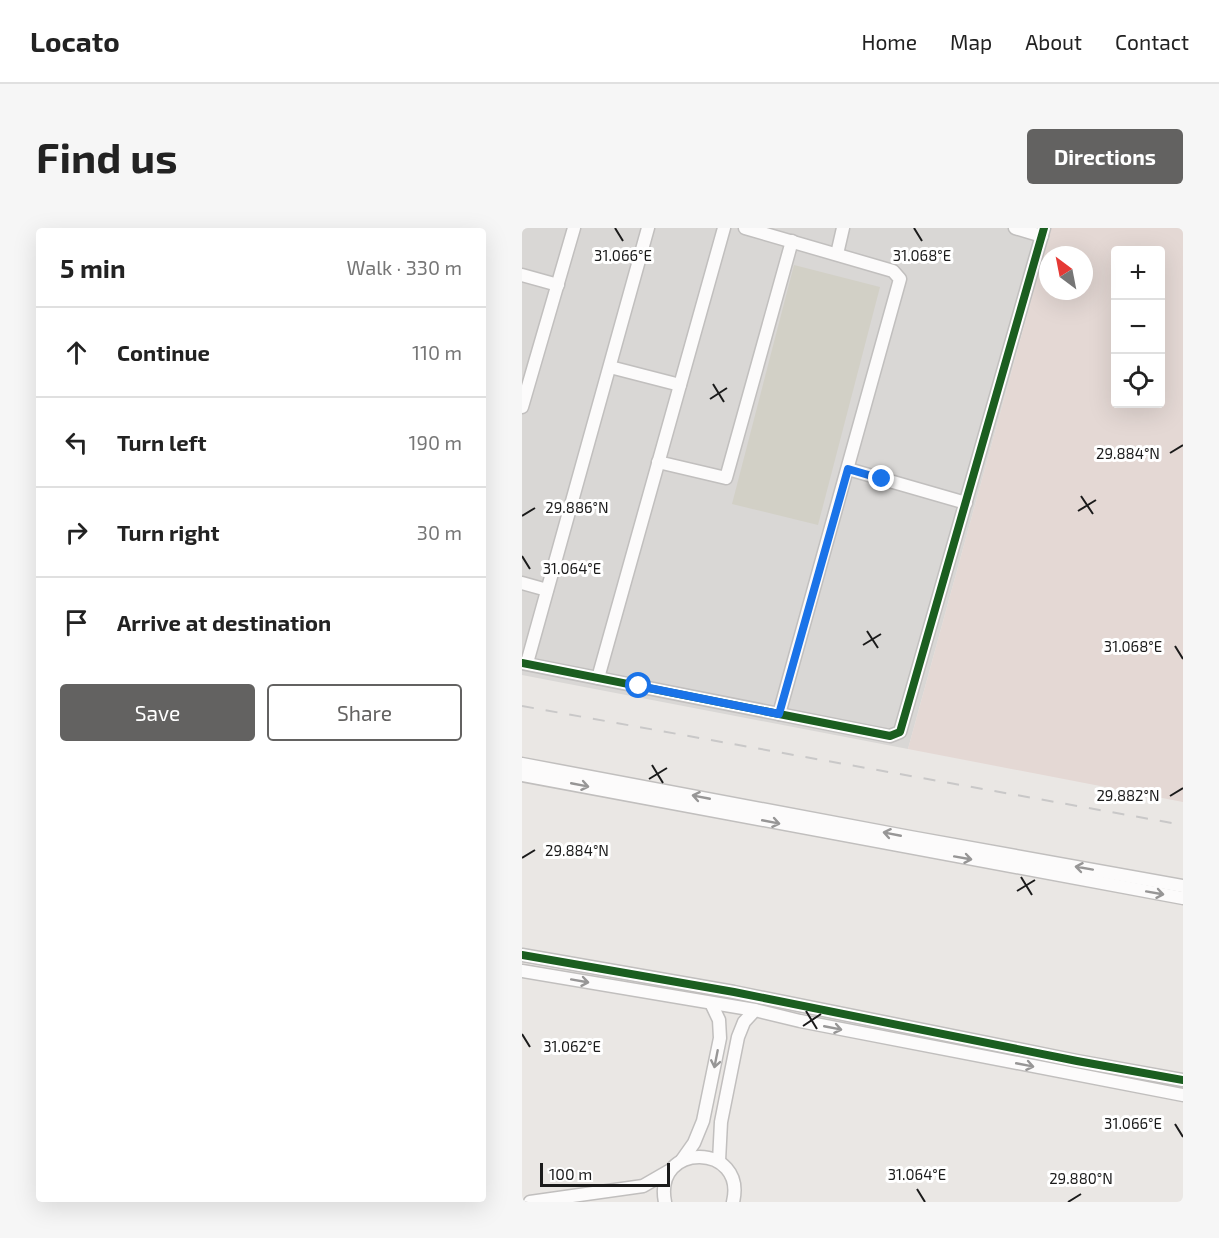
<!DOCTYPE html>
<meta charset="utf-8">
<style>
body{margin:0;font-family:"Exo 2",sans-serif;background:#f6f6f6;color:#222}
.controls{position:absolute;right:18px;top:18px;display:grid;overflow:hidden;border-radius:6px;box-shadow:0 6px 24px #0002}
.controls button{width:54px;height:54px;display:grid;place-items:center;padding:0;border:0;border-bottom:2px solid #e0e0e0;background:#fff;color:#222;font:30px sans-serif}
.compass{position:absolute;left:517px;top:18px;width:54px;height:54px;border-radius:50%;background:#fff;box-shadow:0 6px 24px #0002;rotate:328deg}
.scale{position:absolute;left:18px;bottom:15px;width:130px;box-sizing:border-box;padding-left:6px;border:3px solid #1b1b1b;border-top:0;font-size:16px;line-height:21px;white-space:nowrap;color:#1b1b1b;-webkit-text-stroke:4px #fff;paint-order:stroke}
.stop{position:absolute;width:18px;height:18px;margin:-14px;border:4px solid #1a73e8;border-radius:50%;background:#fff}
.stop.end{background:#1a73e8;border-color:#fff;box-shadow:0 2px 6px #0008}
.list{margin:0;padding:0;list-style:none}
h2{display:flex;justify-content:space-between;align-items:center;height:78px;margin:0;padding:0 24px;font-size:26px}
h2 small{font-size:20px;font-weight:400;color:#767676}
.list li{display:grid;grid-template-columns:39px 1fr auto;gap:18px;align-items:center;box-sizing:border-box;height:90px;padding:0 24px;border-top:2px solid #e0e0e0}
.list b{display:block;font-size:22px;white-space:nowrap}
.list em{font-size:20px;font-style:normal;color:#767676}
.actions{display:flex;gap:12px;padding:18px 24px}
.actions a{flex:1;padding:14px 0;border:2px solid #636261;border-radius:6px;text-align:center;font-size:21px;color:#636261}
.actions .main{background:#636261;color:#fff}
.icon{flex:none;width:33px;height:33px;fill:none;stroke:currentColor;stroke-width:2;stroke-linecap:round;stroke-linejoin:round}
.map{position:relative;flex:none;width:661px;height:974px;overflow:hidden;border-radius:6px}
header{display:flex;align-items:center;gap:36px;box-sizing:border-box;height:84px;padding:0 30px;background:#fff;border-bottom:2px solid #e0e0e0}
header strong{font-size:28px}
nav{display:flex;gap:33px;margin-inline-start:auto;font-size:21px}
.intro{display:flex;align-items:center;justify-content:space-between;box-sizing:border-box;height:144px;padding:0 36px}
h1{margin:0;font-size:42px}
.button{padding:15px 27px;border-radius:6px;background:#636261;color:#fff;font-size:21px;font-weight:700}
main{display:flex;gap:36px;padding:0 36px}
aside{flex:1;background:#fff;border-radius:6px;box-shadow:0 6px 24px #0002}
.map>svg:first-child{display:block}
.residential{fill:#d9d7d5}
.military{fill:#e4d8d4;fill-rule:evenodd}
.construction{fill:#d2d0c6}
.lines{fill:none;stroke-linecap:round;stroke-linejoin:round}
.minor-casing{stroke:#c1bfbe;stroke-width:15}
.minor{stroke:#fcfbfb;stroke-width:12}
.rail{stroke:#c9c8c8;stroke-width:2;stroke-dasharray:12 12;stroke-linecap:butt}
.cycleway-casing{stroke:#fff;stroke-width:11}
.cycleway{stroke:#1b5e20;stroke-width:8}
.oneway{stroke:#979696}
.route{stroke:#1a73e8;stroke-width:8}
.ticks{fill:none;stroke:#1b1b1b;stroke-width:2}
.ticks-label{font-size:15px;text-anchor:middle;fill:#1b1b1b;stroke:#fff;stroke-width:6;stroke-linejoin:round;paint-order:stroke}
</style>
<header>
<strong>Locato</strong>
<nav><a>Home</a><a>Map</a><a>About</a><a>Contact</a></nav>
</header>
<div class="intro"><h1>Find us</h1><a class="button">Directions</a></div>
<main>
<aside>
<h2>5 min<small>Walk · 330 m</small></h2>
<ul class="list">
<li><svg class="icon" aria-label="ahead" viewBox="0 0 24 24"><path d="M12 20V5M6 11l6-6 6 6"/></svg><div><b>Continue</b></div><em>110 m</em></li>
<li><svg class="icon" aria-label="left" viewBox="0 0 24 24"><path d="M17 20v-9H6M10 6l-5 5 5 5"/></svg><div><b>Turn left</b></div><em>190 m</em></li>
<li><svg class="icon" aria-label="right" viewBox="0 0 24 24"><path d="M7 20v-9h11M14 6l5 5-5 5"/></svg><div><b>Turn right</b></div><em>30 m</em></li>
<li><svg class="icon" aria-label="arrive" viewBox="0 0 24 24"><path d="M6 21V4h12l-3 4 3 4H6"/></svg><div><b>Arrive at destination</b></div></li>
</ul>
<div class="actions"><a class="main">Save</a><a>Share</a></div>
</aside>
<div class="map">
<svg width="661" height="974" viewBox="0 0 661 974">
<rect width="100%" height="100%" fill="#eae7e4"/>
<!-- residential -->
<path class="residential" d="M0,0H529L386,521L0,447Z"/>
<!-- military -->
<path class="military" d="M529,0H661V574L386,521ZM594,22H638V176H594ZM526,27H562V63H526Z"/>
<!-- construction -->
<path class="construction" d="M272,37L358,59L296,297L210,276Z"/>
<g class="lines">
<defs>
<g id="minor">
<path d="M223,0L371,43L378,51L257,486"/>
<path d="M493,0L520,8"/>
<path d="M315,26L321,0"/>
<path d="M0,47L36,57"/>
<path d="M88,139L158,157"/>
<path d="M0,179L52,0"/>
<path d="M136,234L204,250L270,13"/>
<path d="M326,241L444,275"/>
<path d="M0,355L25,362"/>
<path d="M0,435L368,508L378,504L522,0"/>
<path d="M5,435L126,0"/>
<path d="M76,450L202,0"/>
<path d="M0,536L388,609L661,658"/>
<path d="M0,547L661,670"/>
<path d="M0,727L212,764L555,833L661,852"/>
<path d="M0,743L233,782L278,793L661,867"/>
<path d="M160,932L172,915L181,893L198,810L197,792L189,775"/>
<path d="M197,933L199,894L216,809L222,794L233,782"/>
<path d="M8,974L121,958L147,943"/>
<path d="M143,974C131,913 225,915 211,974"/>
</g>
</defs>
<!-- minor casing -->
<use href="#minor" class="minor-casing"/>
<!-- minor -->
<use href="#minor" class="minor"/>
<!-- rail -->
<path class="rail" d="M0,478L661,597"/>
<defs>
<g id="cycleway">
<path d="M0,435L368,508L378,504L522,0"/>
<path d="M0,727L212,764L555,833L661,852"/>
</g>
</defs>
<!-- cycleway casing -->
<use href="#cycleway" class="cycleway-casing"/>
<!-- cycleway -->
<use href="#cycleway" class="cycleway"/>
</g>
<!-- one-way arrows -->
<defs><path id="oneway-shaft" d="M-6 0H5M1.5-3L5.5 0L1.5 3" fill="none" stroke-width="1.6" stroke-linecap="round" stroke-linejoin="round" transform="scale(1.5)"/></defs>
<g class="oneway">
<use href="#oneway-shaft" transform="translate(58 557) rotate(11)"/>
<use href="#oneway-shaft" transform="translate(179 569) rotate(-169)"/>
<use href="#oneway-shaft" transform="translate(249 594) rotate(11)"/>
<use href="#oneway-shaft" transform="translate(370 606) rotate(-169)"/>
<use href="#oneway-shaft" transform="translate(441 630) rotate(10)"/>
<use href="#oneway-shaft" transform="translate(562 640) rotate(-170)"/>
<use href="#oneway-shaft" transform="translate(633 665) rotate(10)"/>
<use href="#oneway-shaft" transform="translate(58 753) rotate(10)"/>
<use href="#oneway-shaft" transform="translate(311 800) rotate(11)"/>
<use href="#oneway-shaft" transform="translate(194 831) rotate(101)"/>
<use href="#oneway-shaft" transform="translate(503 837) rotate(11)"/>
</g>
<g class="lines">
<!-- route -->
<path class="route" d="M117,458L257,486L326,241L360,251"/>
</g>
<!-- ticks -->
<path class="ticks" d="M93,0L101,13M392,0L400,13M191,156L202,174M188,171L205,160M648,225L661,217M559,268L571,286M556,283L574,272M0,288L13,280M0,328L8,341M345,403L356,420M341,417L359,406M653,418L661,431M130,537L141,555M127,551L145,540M648,568L661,560M0,630L13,622M499,649L510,667M495,663L513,652M284,783L295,801M281,798L299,786M0,806L8,819M653,896L661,909M395,961L403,974M546,974L559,966"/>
<g class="ticks-label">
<text x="400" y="33">31.068°E</text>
<text x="101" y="33">31.066°E</text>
<text x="606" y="231">29.884°N</text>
<text x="55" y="285">29.886°N</text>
<text x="50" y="346">31.064°E</text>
<text x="611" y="424">31.068°E</text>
<text x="606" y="573">29.882°N</text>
<text x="55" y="628">29.884°N</text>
<text x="50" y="824">31.062°E</text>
<text x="611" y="901">31.066°E</text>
<text x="395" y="952">31.064°E</text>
<text x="559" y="956">29.880°N</text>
</g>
</svg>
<div class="controls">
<button>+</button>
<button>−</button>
<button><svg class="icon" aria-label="locate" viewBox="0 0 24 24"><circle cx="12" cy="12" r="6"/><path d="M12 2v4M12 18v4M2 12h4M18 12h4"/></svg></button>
</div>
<svg class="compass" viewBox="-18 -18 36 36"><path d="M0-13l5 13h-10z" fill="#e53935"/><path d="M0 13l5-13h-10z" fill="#767676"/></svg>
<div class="scale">100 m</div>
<div class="stop" style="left:117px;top:458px"></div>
<div class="stop end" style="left:360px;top:251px"></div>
</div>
</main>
